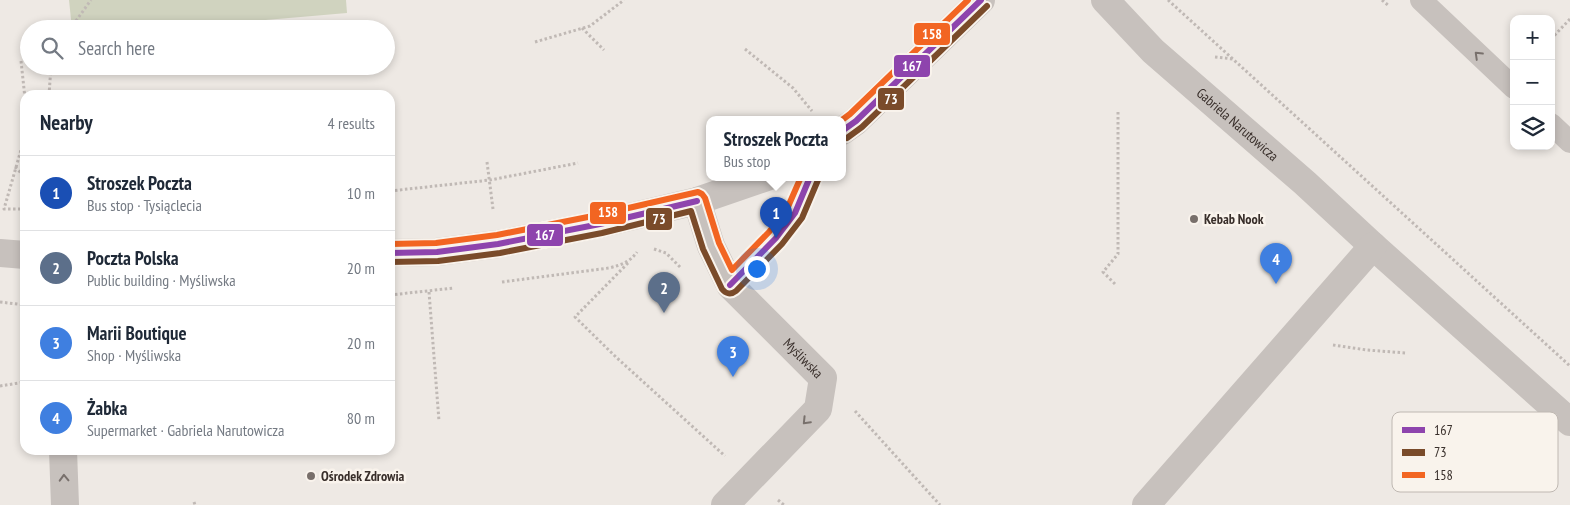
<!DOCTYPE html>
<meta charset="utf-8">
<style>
body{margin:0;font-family:"PT Sans Narrow",sans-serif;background:#f2f2f3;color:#1f2937}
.controls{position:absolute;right:15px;top:15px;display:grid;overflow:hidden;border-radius:10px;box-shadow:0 2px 8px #0003}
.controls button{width:45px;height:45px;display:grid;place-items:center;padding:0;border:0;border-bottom:1px solid #e0e1e3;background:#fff;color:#1f2937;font:25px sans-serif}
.you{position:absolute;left:756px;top:268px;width:18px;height:18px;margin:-12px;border:4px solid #fff;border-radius:50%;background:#1a73e8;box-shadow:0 0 0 8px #1a73e833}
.badge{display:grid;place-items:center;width:32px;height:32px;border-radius:50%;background:#0b8043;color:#fff;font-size:16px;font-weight:700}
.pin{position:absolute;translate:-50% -41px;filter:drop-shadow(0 1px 2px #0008)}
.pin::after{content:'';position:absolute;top:26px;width:18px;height:15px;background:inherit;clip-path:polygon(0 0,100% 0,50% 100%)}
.popup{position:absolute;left:706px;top:116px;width:140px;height:65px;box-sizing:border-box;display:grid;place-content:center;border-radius:10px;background:#fff;filter:drop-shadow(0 1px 4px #0005);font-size:16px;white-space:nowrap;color:#747a83}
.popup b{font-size:19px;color:#1f2937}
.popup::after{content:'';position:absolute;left:50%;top:100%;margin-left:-10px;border:10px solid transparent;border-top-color:#fff}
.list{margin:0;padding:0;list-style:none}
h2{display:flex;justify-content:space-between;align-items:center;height:65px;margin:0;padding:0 20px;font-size:21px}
h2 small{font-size:16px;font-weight:400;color:#747a83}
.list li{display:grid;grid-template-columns:32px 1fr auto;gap:15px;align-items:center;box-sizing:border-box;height:75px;padding:0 20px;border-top:1px solid #e0e1e3}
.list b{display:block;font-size:19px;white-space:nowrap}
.list p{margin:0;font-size:16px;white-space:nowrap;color:#747a83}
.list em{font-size:16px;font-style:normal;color:#747a83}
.icon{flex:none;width:28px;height:28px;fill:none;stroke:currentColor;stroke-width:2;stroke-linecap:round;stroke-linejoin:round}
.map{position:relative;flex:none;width:1570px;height:505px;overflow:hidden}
.search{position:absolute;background:#fff;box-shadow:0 2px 8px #0003;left:20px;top:20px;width:375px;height:55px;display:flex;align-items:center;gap:12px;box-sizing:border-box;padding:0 18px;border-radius:28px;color:#747a83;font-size:19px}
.panel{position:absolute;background:#fff;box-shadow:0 2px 8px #0003;left:20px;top:90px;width:375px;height:365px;border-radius:15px}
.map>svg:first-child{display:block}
.green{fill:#d0d3bf}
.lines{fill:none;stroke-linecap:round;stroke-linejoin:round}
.path{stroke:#c0b9b5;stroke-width:3;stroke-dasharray:2.5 2.5;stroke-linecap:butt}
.service{stroke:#c7c1bd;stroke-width:22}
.minor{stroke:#c7c1bd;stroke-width:28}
.bus-1-casing{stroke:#f9f3ec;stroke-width:10}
.bus-2-casing{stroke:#f9f3ec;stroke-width:10}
.bus-3-casing{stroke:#f9f3ec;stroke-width:10}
.bus-1{stroke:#8e44ad;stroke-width:6}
.bus-2{stroke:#7a4b2a;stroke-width:6}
.bus-3{stroke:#f26522;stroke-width:6}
.oneway{stroke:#78706c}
.poi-dot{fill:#786f6b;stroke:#f9f3ec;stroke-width:2}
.labels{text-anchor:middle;stroke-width:5;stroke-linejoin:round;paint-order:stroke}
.street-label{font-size:14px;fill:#382e2a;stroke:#f9f3ec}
.poi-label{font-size:14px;font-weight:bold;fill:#382e2a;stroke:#f9f3ec;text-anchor:start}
.key{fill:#f9f3ec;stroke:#bfb8b2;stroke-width:1}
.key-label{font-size:14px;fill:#382e2a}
.line-badge{stroke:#f9f3ec;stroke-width:2}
.badge-label{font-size:14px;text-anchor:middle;font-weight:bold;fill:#fff}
</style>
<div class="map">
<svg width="1570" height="505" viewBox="0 0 1570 505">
<rect width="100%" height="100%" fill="#eee9e4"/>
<!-- green -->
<path class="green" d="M69,0H346L347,13L163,29H72Z"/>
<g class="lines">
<!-- path -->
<g class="path">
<path d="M1168,0L1570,366"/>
<path d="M1382,0L1389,6"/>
<path d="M582,28L604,50"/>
<path d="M70,29L91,0"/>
<path d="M1551,39L1570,19"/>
<path d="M535,42L590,26L624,0"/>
<path d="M745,49L793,88L812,111"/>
<path d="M1215,57L1233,59"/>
<path d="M21,61L25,98"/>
<path d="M49,95L51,66"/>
<path d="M25,136L4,209H25"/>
<path d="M487,162L493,209"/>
<path d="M15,167L25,177"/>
<path d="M390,191L490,180L578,163"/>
<path d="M654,249L666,253L681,268"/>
<path d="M628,263L575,317L617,358L725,456"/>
<path d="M502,282L609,268C621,265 630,262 637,252"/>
<path d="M1115,284L1103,272L1118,254V112"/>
<path d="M429,292L439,421"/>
<path d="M390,295L454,288"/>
<path d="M0,302L25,305"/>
<path d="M1333,345L1367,350L1406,353"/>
<path d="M0,386L25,382"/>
<path d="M855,411L940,505"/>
<path d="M778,500L784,505"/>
<path d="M194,502L195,505"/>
</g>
<!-- service -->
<g class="service">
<path d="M1421,0L1514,88"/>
<path d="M1551,124L1570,142"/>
<path d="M730,285L776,238L795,213L810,177"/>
</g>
<!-- minor -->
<g class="minor">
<path id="s1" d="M1105,0L1153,51L1305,183L1373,246L1570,422"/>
<path d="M842,131L856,121L981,0"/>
<path id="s2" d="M697,201L711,246L730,285L823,378L818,409L725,505"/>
<path d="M0,253L25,255"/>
<path d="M390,253L437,252L498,244L600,224L697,201L767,177"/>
<path d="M63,450L65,505"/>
<path d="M1146,505L1373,246"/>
</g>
<defs>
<g id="bus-1">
<path d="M842,131L856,121L981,0"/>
<path d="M390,253L437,252L498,244L600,224L697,201"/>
<path d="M730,285L776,238L795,213L810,177"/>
</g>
<g id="bus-2">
<path d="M847,138L862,127L987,6"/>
<path d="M390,262L438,261L500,253L602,233L691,211L703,249L722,289C726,294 731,295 736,291L782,244L802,218L818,180"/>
</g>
<g id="bus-3">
<path d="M842,120L850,114L968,0"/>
<path d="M390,244L436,243L497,235L598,215L698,192L702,194L705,198L719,243L732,270L769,232L787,209L801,177"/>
</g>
</defs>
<!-- bus-1 casing -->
<use href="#bus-1" class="bus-1-casing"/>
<!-- bus-2 casing -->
<use href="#bus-2" class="bus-2-casing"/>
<!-- bus-3 casing -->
<use href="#bus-3" class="bus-3-casing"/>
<!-- bus-1 -->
<use href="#bus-1" class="bus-1"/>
<!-- bus-2 -->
<use href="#bus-2" class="bus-2"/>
<!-- bus-3 -->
<use href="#bus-3" class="bus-3"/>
</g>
<!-- one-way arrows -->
<defs><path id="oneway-chevron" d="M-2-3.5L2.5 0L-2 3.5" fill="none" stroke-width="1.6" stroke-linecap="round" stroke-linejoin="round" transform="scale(1.25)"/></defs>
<g class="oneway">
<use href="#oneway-chevron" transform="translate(1478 55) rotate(-136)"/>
<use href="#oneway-chevron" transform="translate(806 421) rotate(134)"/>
<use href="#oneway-chevron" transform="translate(64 478) rotate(-92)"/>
</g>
<!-- markers -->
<g class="poi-dot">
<circle cx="1194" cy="219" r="5"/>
<circle cx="311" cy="476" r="5"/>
</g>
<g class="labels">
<!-- street labels -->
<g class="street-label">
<text dy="5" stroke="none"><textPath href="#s1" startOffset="182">Gabriela Narutowicza</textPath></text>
<text dy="5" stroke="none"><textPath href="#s2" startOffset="194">Myśliwska</textPath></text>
</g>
<!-- poi labels -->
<g class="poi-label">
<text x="1204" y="224">Kebab Nook</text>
<text x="321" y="481">Ośrodek Zdrowia</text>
</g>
</g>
<!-- legend -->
<rect x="1392" y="412" width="166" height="80" rx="8" class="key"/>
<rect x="1402" y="427" width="23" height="6" fill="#8e44ad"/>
<rect x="1402" y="449" width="23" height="7" fill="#7a4b2a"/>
<rect x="1402" y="472" width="23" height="6" fill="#f26522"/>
<g class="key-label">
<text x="1434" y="435">167</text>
<text x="1434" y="457">73</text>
<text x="1434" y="480">158</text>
</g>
<g class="line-badge">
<rect x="913" y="22" width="38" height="24" rx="5" fill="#f26522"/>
<rect x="893" y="54" width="38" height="24" rx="5" fill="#8e44ad"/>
<rect x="877" y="87" width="28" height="24" rx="5" fill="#7a4b2a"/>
<rect x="589" y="201" width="38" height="24" rx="5" fill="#f26522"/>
<rect x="645" y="207" width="28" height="24" rx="5" fill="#7a4b2a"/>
<rect x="526" y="223" width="38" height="24" rx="5" fill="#8e44ad"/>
</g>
<g class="badge-label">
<text x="932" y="39">158</text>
<text x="912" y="71">167</text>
<text x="891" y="104">73</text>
<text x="608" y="217">158</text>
<text x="659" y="224">73</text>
<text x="545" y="240">167</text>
</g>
</svg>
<div class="controls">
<button>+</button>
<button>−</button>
<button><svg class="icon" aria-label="layers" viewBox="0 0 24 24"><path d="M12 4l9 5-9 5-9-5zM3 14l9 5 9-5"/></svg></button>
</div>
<div class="you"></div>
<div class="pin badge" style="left:776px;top:238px;background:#1a4fb4">1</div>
<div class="popup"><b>Stroszek Poczta</b>Bus stop</div>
<div class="pin badge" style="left:664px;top:313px;background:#5c6f8a">2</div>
<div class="pin badge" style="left:733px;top:377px;background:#3f7fe0">3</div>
<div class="pin badge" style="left:1276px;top:284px;background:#3f7fe0">4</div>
<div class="search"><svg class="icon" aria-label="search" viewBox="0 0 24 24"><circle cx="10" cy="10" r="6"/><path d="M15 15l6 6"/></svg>Search here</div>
<section class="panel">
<h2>Nearby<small>4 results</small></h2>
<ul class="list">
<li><span class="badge" style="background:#1a4fb4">1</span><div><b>Stroszek Poczta</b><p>Bus stop · Tysiąclecia</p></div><em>10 m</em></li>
<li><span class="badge" style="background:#5c6f8a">2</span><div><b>Poczta Polska</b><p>Public building · Myśliwska</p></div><em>20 m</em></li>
<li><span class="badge" style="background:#3f7fe0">3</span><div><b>Marii Boutique</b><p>Shop · Myśliwska</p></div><em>20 m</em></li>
<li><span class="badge" style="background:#3f7fe0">4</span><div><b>Żabka</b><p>Supermarket · Gabriela Narutowicza</p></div><em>80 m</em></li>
</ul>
</section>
</div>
